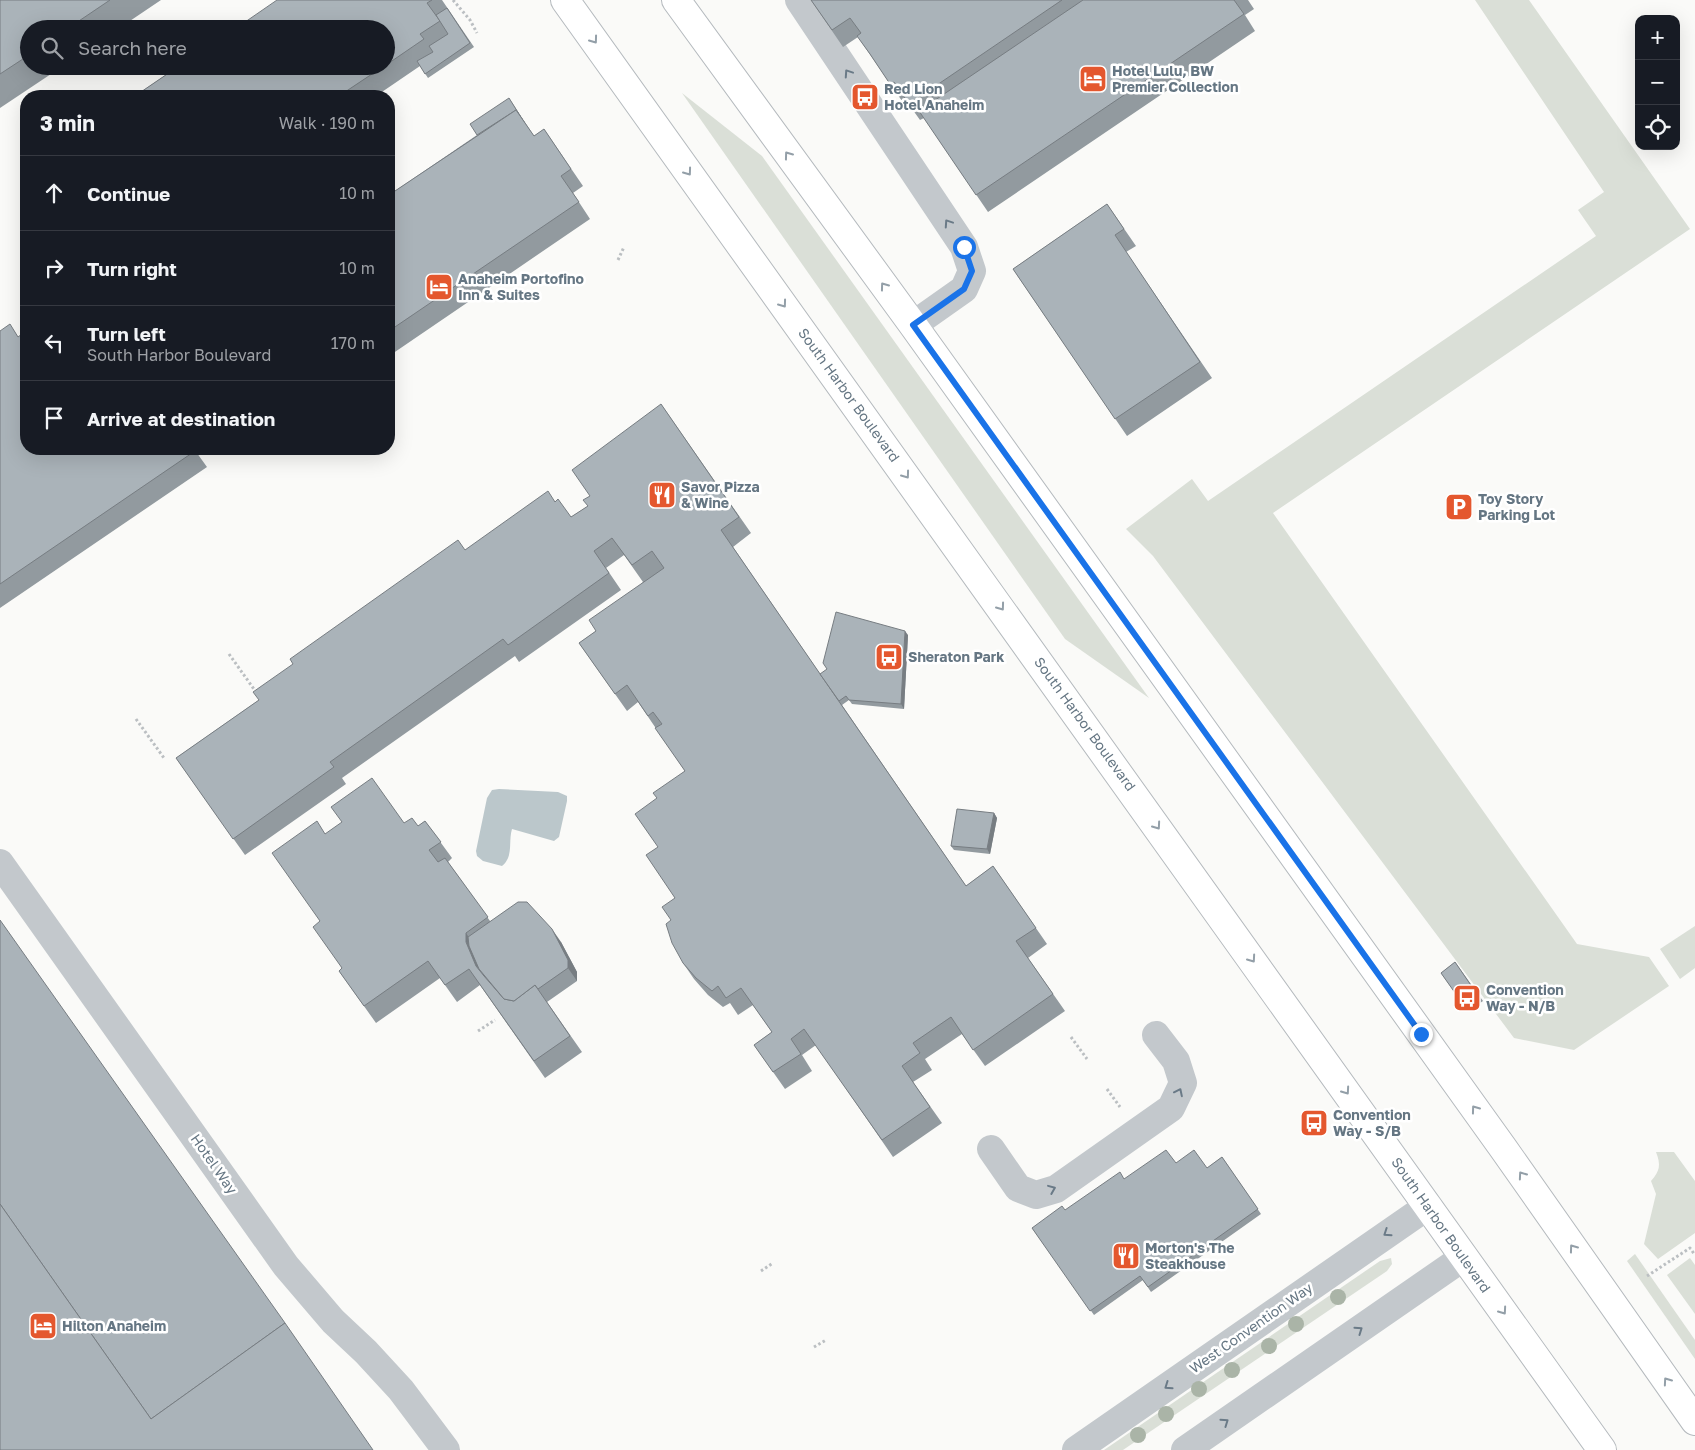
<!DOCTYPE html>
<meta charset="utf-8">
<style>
body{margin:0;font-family:"Golos Text",sans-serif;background:#242831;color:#f1f3f6}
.controls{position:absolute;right:15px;top:15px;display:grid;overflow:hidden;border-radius:10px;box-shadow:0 5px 20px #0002}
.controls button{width:45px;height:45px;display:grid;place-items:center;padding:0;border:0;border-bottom:1px solid #363941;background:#171b24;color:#f1f3f6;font:25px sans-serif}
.stop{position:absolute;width:15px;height:15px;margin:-11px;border:4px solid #1a73e8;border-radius:50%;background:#fff}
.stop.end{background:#1a73e8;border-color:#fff;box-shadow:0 1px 5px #0008}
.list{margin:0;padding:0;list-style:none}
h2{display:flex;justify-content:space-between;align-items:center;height:65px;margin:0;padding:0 20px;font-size:21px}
h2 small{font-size:16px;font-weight:400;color:#9ea1a6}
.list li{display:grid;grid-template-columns:32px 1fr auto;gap:15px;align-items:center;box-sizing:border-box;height:75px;padding:0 20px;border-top:1px solid #363941}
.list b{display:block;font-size:19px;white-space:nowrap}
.list p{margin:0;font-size:16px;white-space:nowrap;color:#9ea1a6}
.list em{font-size:16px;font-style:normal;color:#9ea1a6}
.icon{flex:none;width:28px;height:28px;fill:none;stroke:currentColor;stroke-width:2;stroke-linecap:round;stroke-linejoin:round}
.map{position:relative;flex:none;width:1695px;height:1450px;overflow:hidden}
.search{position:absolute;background:#171b24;box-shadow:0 5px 20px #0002;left:20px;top:20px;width:375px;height:55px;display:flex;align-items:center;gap:12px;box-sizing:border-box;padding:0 18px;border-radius:28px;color:#9ea1a6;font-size:19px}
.panel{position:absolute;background:#171b24;box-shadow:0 5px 20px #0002;left:20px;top:90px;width:375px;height:365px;border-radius:20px}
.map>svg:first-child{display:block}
.green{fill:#dadfd7}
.water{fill:#bbc7cb}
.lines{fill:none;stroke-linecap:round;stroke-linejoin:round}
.major-casing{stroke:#b5babe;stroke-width:30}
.path{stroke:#bbbfc2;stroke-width:3;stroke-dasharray:2.5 2.5;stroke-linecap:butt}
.minor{stroke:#c3c8cc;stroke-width:28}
.major{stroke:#fff;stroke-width:28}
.tree{fill:#aab4a7}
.wall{fill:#929a9f}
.shaded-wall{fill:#777d82}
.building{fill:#aab3b9;stroke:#777d82}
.oneway{stroke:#939fa8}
.oneway2{stroke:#6a7a87}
.route{stroke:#1a73e8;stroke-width:6}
.labels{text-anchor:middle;stroke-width:5;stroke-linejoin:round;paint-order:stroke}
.poi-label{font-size:14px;font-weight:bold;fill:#657683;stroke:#fff;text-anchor:start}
.street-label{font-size:14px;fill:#657683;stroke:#fff}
</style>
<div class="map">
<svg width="1695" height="1450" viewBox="0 0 1695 1450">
<rect width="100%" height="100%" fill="#fafaf8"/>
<!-- green -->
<g class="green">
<path d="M1475,0H1529L1690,229L1273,513L1577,944L1649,957L1669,986L1574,1050L1514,1038L1153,556L1126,529L1192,479L1208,501L1596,236L1578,210L1604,192Z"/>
<path d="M682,93L762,156L1149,698L1065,639Z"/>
<path d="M1695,926V968L1680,979L1660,949Z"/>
<path d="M1656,1152H1674L1695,1181V1233L1658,1259L1644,1244L1656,1194L1651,1181C1660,1171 1661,1165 1656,1152Z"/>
<path d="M1635,1254L1695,1340V1359L1627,1261Z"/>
<path d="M1391,1258L1392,1264L1387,1271L1123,1450H1104L1380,1261Z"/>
<path d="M1690,1258L1695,1265V1314L1667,1275Z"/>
</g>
<!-- water -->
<path class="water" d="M499,789L558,792L567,796V801L559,837L554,841L512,829C508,842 514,856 502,866L483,861L477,856L476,851L487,798L492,790Z"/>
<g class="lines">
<defs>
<g id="major">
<path d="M565,0L1602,1450"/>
<path d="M676,0L913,325L1503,1148L1695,1421"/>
</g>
</defs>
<!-- major casing -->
<use href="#major" class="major-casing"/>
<!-- path -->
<g class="path">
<path d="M453,0L470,20L477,33"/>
<path d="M618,260L624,247"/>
<path d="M229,654L256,692"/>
<path d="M136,719L164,758"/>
<path d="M478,1031L495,1020"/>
<path d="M1071,1037L1087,1059"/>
<path d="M1107,1089L1120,1107"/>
<path d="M761,1271L773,1263"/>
<path d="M1647,1276L1690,1248L1695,1255"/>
<path d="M814,1347L826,1340"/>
</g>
<!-- minor -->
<g class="minor">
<path d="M799,0L964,247L972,271L964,289L913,325"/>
<path d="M0,863L286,1266L333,1321L366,1352L401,1390L446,1450"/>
<path d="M991,1149L1018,1188L1036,1195L1056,1189L1171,1108L1183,1083L1176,1061L1156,1035"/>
<path d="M1076,1450L1428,1206"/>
<path d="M1185,1450L1464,1257"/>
</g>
<!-- major -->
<use href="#major" class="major"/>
</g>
<!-- trees -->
<g class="tree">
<circle cx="1338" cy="1297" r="8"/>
<circle cx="1296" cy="1324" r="8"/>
<circle cx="1269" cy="1346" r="8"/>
<circle cx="1232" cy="1370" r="8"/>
<circle cx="1199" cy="1389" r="8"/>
<circle cx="1166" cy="1414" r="8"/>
<circle cx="1138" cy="1435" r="8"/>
</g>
<!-- wall -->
<g class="wall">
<path d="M0,0H161L118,29H29V66H63L0,108Z"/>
<path d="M277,0H442L474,47L428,78L420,66L376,96H135L179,66H386V29Z"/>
<path d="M811,0H1248L1254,9L1245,15L1255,31L988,212L924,118L920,120L905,99L902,101L858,37L843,47Z"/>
<path d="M509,98L534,136L544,129L583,186L573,193L590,219L389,356V195L477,135Z"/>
<path d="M1107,204L1136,246L1126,252L1212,378L1127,436L1013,269Z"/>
<path d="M0,331L26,449H194L207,467L0,608Z"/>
<path d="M661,404L751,533L733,547L820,674L908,635L904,709L852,704L849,700L842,705L966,886L993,866L1047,944L1028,958L1065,1011L985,1066L962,1034L925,1059L932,1070L913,1082L942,1123L893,1157L816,1045L802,1055L812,1071L785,1089L754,1045L772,1032L753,1005L738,1015L730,1003L723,1007L708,995L694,979L683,963L671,920L675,898L658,847L657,798L685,771L638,702L627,711L579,643L596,631L643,582L624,555L606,568L621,590L519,662L515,656L342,778L346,784L245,855L176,758L259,700L465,550L555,501L571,517L588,506L590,496Z"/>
<path d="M994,813L997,818L990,854L954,850L951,846Z"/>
<path d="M425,821L452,858L448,862L490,921L561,942L577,972V981L547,1002L582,1052L545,1078L480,985L457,1002L440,978L376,1023L339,971L342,968L320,921L325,834L404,823L418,826Z"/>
<path d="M1455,962L1483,1001L1468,1011L1441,973Z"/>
<path d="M1222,1157L1261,1214L1151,1292L1143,1280L1094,1315L1032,1228L1125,1179L1176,1163L1207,1168Z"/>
</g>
<!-- shaded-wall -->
<g class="shaded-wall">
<path d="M905,631L908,635L904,709L901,704Z"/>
<path d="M994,813L997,818L990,854L987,849Z"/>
<path d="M552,929L561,942L577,972V981L568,968Z"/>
<path d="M466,933L477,950L486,978L476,966L466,942Z"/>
</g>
<!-- building -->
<g class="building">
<path d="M0,0H110L67,29H29V55L0,74Z"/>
<path d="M277,0H432L427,3L440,21L420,34L424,39L386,65V29H235Z"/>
<path d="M811,0H1062L909,104L894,82L890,84L870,54L857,36L861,33L850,18L832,30Z"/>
<path d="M1083,0H1234L1244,14L976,195L919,111Z"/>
<path d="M447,8L470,43L425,74L417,61L433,52L429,46L448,34L436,15Z"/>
<path d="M179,66H384L339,96H135Z"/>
<path d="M509,98L524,122L516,110L477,135L470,124Z"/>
<path d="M516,110L534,136L544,129L571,169L561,176L579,202L389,331V195Z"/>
<path d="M1107,204L1124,229L1115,235L1200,362L1115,419L1013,269Z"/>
<path d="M10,324L18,337L26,331V449H194L195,451L0,584V331Z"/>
<path d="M661,404L739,517L721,530L966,886L993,866L1036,928L1016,941L1053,994L973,1050L951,1017L913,1043L920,1053L902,1066L930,1107L882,1140L804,1029L791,1039L801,1054L773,1072L754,1045L772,1032L741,988L726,998L718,986L712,991L696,978L683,963L672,943L666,924L671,920L662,907L675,898L646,855L658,847L635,814L657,798L653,793L685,771L655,728L662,724L653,712L648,716L627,685L615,694L579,643L596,631L589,620L664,568L652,551L632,565L612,538L594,551L609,573L508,645L503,639L330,762L334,767L233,839L176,758L259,700L253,692L293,664L290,659L458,540L465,550L548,491L555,502L558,499L571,517L588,506L583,500L590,496L572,470Z"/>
<path d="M836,612L905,631L901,704L849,700L846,696L839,701L820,674L827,669L823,663Z"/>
<path d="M372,778L404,823L412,818L418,826L425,821L441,842L429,850L438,862L445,858L488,917L466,933V942L476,966L484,976L504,999L514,1001L535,985L570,1036L534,1061L469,969L445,985L428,961L364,1006L339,971L342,968L313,927L320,921L272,853L317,821L325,834L342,822L331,807Z"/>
<path d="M957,809L994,813L987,849L951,846Z"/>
<path d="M518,902H527L552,929L568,960V968L538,989L535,985L514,1001L504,999L479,969L469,946L468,937Z"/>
<path d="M0,920L285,1323L151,1419L0,1204Z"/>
<path d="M1455,962L1479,997L1465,1007L1441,973Z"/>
<path d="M1166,1150L1176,1163L1194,1150L1207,1168L1222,1157L1258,1209L1148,1287L1140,1276L1090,1311L1032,1228L1062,1206L1065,1210L1120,1172L1124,1179Z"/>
<path d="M0,1204L151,1419L285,1323L373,1450H0Z"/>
</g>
<!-- one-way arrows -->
<defs><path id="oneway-chevron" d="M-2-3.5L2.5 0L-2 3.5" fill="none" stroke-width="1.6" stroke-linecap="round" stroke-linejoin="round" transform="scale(1.25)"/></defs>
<g class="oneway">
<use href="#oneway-chevron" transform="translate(594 40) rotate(54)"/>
<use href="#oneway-chevron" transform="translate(788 155) rotate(-126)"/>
<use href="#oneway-chevron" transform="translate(688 172) rotate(54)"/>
<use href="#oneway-chevron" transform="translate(884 286) rotate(-126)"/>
<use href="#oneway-chevron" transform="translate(783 304) rotate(54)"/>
<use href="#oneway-chevron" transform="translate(906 475) rotate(54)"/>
<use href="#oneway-chevron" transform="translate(1001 607) rotate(54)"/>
<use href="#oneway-chevron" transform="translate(1157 826) rotate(55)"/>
<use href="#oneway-chevron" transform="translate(1252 959) rotate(55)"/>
<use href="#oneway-chevron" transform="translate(1346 1091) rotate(55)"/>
<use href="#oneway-chevron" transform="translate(1475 1109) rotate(-126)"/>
<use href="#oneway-chevron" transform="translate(1522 1175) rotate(-125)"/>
<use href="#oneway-chevron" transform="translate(1573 1248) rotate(-126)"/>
<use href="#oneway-chevron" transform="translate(1503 1311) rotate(55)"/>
<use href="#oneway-chevron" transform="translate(1667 1381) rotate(-125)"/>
</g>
<g class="oneway2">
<use href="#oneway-chevron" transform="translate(848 73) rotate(-124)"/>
<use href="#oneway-chevron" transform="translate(948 223) rotate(-124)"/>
<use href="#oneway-chevron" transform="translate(1179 1092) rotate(-64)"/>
<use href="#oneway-chevron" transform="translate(1052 1189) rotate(-22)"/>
<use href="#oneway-chevron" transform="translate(1387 1233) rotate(146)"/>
<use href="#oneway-chevron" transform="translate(1359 1330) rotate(-35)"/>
<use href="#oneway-chevron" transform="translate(1168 1386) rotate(145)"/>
<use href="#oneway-chevron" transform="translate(1225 1422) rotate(-35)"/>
</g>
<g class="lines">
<!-- route -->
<path class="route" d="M964,247L972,271L964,289L913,325L1421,1034"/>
</g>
<!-- icons -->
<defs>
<symbol id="hotel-square" viewBox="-11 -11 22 22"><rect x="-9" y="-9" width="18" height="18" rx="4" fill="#e4572e" stroke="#fff"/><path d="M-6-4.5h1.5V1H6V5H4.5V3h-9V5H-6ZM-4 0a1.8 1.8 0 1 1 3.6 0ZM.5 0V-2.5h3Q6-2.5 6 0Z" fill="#fff"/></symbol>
<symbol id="bus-square" viewBox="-11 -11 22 22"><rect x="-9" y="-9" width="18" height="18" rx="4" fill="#e4572e" stroke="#fff"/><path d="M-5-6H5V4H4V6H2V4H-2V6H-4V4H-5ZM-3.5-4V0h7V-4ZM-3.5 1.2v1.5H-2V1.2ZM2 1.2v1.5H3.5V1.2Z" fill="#fff"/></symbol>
<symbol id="restaurant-square" viewBox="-11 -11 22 22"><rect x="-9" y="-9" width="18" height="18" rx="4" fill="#e4572e" stroke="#fff"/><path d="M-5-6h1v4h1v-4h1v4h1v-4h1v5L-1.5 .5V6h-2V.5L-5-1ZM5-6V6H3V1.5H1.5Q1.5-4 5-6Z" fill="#fff"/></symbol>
<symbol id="parking-square" viewBox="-11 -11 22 22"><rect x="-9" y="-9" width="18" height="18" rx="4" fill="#e4572e" stroke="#fff"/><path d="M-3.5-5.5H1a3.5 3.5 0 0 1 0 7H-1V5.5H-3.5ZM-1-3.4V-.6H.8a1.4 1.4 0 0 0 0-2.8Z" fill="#fff"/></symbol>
</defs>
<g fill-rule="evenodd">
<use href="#hotel-square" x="1077" y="63" width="32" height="32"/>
<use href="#bus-square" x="849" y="81" width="32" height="32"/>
<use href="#hotel-square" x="423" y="271" width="32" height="32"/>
<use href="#restaurant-square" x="646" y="479" width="32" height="32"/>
<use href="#parking-square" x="1443" y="491" width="32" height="32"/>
<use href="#bus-square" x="873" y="641" width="32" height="32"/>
<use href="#bus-square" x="1451" y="982" width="32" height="32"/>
<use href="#bus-square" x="1298" y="1107" width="32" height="32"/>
<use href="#restaurant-square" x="1110" y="1240" width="32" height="32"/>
<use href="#hotel-square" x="27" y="1310" width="32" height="32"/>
</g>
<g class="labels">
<!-- poi labels -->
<g class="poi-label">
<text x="1112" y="76">Hotel Lulu, BW<tspan x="1112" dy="16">Premier Collection</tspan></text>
<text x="884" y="94">Red Lion<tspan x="884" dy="16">Hotel Anaheim</tspan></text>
<text x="458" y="284">Anaheim Portofino<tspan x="458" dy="16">Inn &amp; Suites</tspan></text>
<text x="681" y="492">Savor Pizza<tspan x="681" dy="16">&amp; Wine</tspan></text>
<text x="1478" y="504">Toy Story<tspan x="1478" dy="16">Parking Lot</tspan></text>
<text x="908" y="662">Sheraton Park</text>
<text x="1486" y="995">Convention<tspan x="1486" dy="16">Way - N/B</tspan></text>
<text x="1333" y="1120">Convention<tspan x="1333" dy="16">Way - S/B</tspan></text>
<text x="1145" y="1253">Morton's The<tspan x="1145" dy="16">Steakhouse</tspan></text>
<text x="62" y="1331">Hilton Anaheim</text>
</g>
<!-- street labels -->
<g class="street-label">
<text transform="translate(849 395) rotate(54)" y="5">South Harbor Boulevard</text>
<text transform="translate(1085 724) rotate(54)" y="5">South Harbor Boulevard</text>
<text transform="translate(214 1164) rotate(55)" y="5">Hotel Way</text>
<text transform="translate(1441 1225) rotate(55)" y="5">South Harbor Boulevard</text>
<text transform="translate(1251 1328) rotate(-35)" y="5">West Convention Way</text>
</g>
</g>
</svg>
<div class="controls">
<button>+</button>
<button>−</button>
<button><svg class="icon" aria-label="locate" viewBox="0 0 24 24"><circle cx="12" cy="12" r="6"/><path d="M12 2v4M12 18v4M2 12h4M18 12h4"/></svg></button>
</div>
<div class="stop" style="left:964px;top:247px"></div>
<div class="stop end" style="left:1421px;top:1034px"></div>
<div class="search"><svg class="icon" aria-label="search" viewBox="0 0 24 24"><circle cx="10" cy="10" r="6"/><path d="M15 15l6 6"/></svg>Search here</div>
<section class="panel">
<h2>3 min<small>Walk · 190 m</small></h2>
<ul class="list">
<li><svg class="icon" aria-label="ahead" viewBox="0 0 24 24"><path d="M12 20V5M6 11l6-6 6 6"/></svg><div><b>Continue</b></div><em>10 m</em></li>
<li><svg class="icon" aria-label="right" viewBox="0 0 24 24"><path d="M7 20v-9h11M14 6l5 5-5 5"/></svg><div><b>Turn right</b></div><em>10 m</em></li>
<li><svg class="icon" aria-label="left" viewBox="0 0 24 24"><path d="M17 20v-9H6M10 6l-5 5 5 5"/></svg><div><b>Turn left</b><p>South Harbor Boulevard</p></div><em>170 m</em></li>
<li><svg class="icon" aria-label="arrive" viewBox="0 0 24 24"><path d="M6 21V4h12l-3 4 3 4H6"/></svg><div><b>Arrive at destination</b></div></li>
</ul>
</section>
</div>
